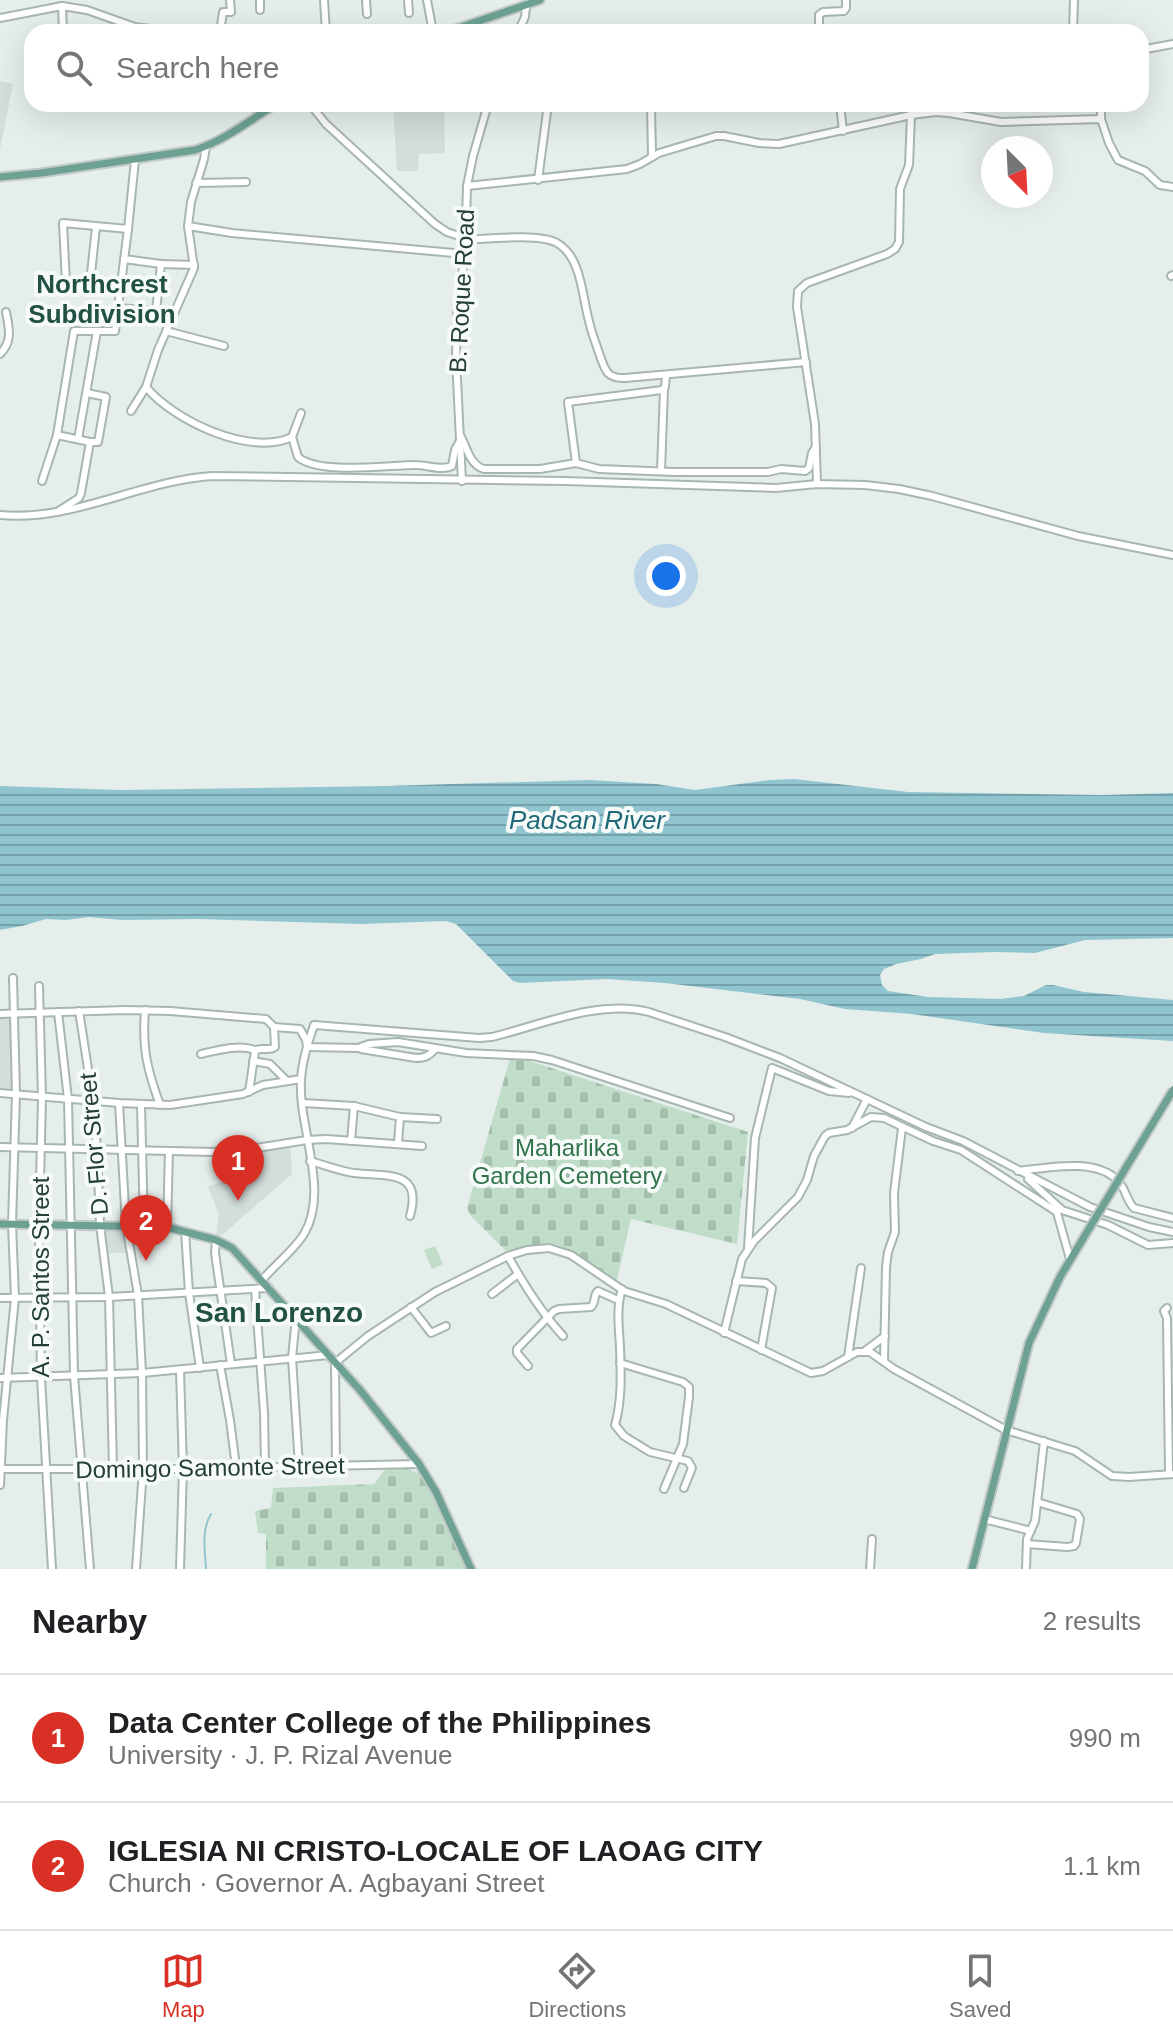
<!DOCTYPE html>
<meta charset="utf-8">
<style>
body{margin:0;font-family:Helvetica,sans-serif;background:#f2f2f2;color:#202124}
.compass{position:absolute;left:981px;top:136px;width:72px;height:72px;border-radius:50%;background:#fff;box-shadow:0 8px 32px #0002;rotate:156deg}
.you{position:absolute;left:666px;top:576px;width:28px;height:28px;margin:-20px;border:6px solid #fff;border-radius:50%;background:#1a73e8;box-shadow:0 0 0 12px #1a73e833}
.badge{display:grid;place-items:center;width:52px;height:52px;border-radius:50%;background:#d93025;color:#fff;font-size:26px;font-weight:700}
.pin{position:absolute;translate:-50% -66px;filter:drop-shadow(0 2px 4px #0008)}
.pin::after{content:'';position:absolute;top:42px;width:28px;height:24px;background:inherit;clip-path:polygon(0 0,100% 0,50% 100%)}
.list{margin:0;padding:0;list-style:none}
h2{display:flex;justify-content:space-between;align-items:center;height:104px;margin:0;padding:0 32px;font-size:34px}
h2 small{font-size:26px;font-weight:400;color:#757577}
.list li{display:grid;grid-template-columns:52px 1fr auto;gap:24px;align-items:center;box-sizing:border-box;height:128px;padding:0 32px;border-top:2px solid #e0e0e0}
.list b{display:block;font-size:30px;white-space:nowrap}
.list p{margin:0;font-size:26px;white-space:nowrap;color:#757577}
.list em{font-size:26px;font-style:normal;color:#757577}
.icon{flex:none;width:44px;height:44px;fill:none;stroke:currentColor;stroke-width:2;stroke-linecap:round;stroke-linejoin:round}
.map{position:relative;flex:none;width:1173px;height:1569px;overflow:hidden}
.search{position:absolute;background:#fff;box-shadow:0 8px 32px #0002;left:24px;right:24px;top:24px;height:88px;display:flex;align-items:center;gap:20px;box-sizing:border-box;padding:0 28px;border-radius:24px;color:#757577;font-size:30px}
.sheet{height:360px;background:#fff}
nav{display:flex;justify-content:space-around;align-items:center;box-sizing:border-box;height:112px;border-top:2px solid #e0e0e0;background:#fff;font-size:22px;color:#757577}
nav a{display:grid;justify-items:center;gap:4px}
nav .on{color:#d93025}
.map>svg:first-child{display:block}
.built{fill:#d3ddd9}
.cemetery{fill:url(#cemetery-stones)}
.pitch{fill:#bfddc8}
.water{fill:url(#water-rules)}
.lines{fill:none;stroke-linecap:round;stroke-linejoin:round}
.stream{stroke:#90c5d0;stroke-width:2}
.minor-casing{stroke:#a8b6b1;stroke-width:10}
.major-casing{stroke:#c2c9c7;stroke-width:11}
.minor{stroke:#fff;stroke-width:6}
.major{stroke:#6ca194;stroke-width:7}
.major-bridge-casing{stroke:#c2c9c7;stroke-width:11;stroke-linecap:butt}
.major-bridge{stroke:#6ca194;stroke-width:7}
.labels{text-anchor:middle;stroke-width:8;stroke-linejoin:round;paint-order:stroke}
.street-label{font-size:24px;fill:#253f38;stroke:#f6faf8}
.park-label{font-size:24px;fill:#30744b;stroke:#f6faf8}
.neighbourhood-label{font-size:26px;font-weight:bold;fill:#215045;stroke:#f6faf8}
.water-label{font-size:26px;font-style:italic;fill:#216979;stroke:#f6faf8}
.quarter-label{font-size:28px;font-weight:bold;fill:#215045;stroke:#f6faf8}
</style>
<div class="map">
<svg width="1173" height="1569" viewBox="0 0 1173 1569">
<defs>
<pattern id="cemetery-stones" width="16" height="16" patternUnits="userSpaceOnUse" patternTransform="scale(2)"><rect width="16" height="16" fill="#bfddc8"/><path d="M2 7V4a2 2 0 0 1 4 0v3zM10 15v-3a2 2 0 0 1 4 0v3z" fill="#a4bfad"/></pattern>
<pattern id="water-rules" width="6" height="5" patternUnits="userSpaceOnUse" patternTransform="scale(2)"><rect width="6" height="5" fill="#90c5d0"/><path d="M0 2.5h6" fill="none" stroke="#75a1aa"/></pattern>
</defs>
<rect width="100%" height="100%" fill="#e5eeea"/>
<!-- built -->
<g class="built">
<path d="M0,81L13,84L0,149Z"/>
<path d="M393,104H444L445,153L419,154L418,171H397Z"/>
<path d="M11,1015L15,1091L0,1090V1016Z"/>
<path d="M290,1144L292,1174L222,1235L216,1236L219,1214L208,1187L238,1175L234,1154Z"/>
<path d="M103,1231H124L128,1253H107Z"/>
</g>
<!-- cemetery -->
<g class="cemetery">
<path d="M511,1055L748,1132L737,1244L631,1219L616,1283C602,1274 571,1248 557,1245C541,1242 522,1249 507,1252L471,1216L467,1208Z"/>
<path d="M403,1467L420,1474L433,1495L467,1569H266V1534L258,1533L255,1511L271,1508L273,1488L374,1484L385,1470Z"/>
</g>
<!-- pitch -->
<path class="pitch" d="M435,1246L443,1264L432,1269L424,1250Z"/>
<!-- water -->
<path class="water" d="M794,779L908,792L1103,795L1173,793V938L1085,940L1035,953L994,952L935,954L921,959L896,964L884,969L880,975L882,985L888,991L928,997L1000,999L1024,996L1046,985H1053L1084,992L1173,1000V1041L1044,1033L912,1014L845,1009L800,999L665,983L606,979L520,983L513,981L456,924L446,921L361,924L199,919L122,920L89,917L66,920L46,919L22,926L0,930V786L120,790L385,786L590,780L656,784L695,790L769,780Z"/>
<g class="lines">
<!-- stream -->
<path class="stream" d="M206,1569C205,1551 201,1530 211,1514"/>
<defs>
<g id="minor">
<path d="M324,0L326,32"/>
<path d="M366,0L367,14"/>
<path d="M408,0L409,13"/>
<path d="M427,0L433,32"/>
<path d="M62,6L63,32"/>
<path d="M260,10V0"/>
<path d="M0,18L62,6L87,10L135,27L172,32"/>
<path d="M220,32L223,12H231L230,0"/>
<path d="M518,32L525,17L526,6"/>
<path d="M819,32V15L823,12L844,11L846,8V0"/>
<path d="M1073,32L1074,0"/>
<path d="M1141,50L1173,44"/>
<path d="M310,104L326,124L435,224L447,232L465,238"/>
<path d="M651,104L652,157"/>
<path d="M840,104L843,131"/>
<path d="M1101,104V119"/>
<path d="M206,147L204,159L191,202L188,226L194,268L158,350L146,387C173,420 250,457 292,437L301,413"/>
<path d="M538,180L548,104"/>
<path d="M196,183L246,182"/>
<path d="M467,186L627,169L640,164L659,153L716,136H724L759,143L779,144L911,115L936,112L949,113L1001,122L1101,119L1109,143L1118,160L1145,171L1160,185L1173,187"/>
<path d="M188,226L232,233L465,254"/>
<path d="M465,240C487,239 539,233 557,243C582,257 582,297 589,321C591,331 595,341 598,350C601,358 603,367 608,373C613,378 619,378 625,378L806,362"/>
<path d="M161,264L194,265"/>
<path d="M1171,276L1173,275"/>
<path d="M90,283L96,227"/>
<path d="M121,284L66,283L63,223L128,229L135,160"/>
<path d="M118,308L156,311L161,264L124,259"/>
<path d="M166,331L224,346"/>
<path d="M0,354C13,341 9,328 6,312"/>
<path d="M131,411L146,387"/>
<path d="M57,435L90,442"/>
<path d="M292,437L298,457C319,475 387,465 415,465C427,465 442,471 452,466L455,450L461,439"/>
<path d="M461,437C467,448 470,465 484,469H540L576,463L599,469L674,472H768L781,469L805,471L809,468L812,453L816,447"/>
<path d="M78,439L97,331"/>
<path d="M576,463L568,402L662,390L665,387L666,375"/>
<path d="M661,471L664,389"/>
<path d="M42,481L57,435L74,331H115L128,229"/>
<path d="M462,481L456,358L457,311L465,254L467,186L473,156L488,104"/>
<path d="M817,484L815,424L797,307L798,291L807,283L887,254L895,249L899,242L900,189L909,165L911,115"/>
<path d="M57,512L79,498L81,493L90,442H98L106,397L87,393"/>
<path d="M0,515C73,522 139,481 212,476L565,481L776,488L817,484L865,485L899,489L932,496L1078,536L1173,555"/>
<path d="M39,986L42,1097L39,1225L41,1378L52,1569"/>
<path d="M145,1010C142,1049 147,1069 160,1105"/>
<path d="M79,1011L93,1101L97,1149L100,1225L109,1297L113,1469"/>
<path d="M58,1012L68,1099L74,1376L90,1569"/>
<path d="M0,1014L125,1010L170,1011L266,1019L274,1027L275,1047C269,1052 260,1046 255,1051L249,1092"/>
<path d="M274,1027L300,1029L306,1040L307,1047L358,1048L369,1044L398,1042L466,1053L533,1056L552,1060L730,1118"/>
<path d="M361,1049L416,1058C425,1058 429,1056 435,1049"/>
<path d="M201,1054C218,1050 239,1044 255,1050"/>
<path d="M253,1061L270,1064L287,1081"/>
<path d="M0,1093L119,1103L170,1105L243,1094L263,1085L301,1079"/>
<path d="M119,1103L126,1225L138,1295L142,1373L143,1469L136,1569"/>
<path d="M303,1103L354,1106L400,1117L437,1119"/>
<path d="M141,1105L144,1226"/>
<path d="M852,1128L867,1099"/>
<path d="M351,1141L354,1106"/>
<path d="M398,1143L400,1117"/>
<path d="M0,1147L213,1152L250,1149L307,1140L326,1139L422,1146"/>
<path d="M310,1161C325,1165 339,1171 354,1173C387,1177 423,1169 410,1216"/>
<path d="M1018,1171C1047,1168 1096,1157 1118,1181C1126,1189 1126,1200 1134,1208L1173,1218"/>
<path d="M1028,1179L1062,1210L1108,1225L1148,1245L1173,1243"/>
<path d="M1056,1209L1070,1259"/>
<path d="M167,1227L169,1151"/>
<path d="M185,1231L189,1293L200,1368"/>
<path d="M216,1240L215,1253L231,1364"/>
<path d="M748,1248L755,1138L772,1068L829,1091L849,1093"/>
<path d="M508,1256C524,1285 541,1312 563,1336"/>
<path d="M262,1280C274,1266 295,1249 304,1234C330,1191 298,1127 301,1080C302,1061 308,1043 314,1025L479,1038L492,1037C541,1025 599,999 649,1012L725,1037L780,1058L926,1127L963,1141L1090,1207L1149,1227L1173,1232"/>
<path d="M736,1281L766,1283L772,1288L761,1350"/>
<path d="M255,1289L264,1413L265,1467"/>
<path d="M622,1289C616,1308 619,1328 620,1347C621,1373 622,1401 615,1425L624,1436L650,1452L688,1461L692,1468L684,1488"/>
<path d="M492,1294L518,1274"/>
<path d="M0,1298L109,1297L269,1288"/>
<path d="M411,1307L431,1333L446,1326"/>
<path d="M1167,1308L1164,1311L1167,1318L1169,1474"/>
<path d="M296,1317L292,1358L299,1466"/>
<path d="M724,1333L742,1259L754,1241L798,1197L807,1180L814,1156L825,1136L829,1133L847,1130L871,1117L884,1118L933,1141L961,1150L1057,1212"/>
<path d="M865,1351L885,1336"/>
<path d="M848,1357L861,1268"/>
<path d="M884,1361L886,1267L888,1252L895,1232L894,1193L902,1128"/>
<path d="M620,1363L683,1382L689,1387V1397L683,1444L664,1489"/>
<path d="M220,1365L230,1420L236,1467"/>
<path d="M528,1366L517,1353V1349L554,1311L559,1309L591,1307C596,1303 593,1295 598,1291L618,1300"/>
<path d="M180,1370L183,1469L180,1569"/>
<path d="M0,1378L142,1373L329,1355"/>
<path d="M336,1467L335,1363L368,1336L435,1292L508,1256L527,1250L549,1248L571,1255L624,1291L666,1304L811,1373L823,1371L857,1352H870L894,1369L1006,1430L1075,1451L1112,1476L1129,1477L1173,1474"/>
<path d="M0,1469H183L419,1464"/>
<path d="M0,1485L3,1420L15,1298L12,1224L16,1094L13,978"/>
<path d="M984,1519L1031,1531"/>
<path d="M1027,1544L1067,1547L1074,1546L1076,1543L1080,1519L1077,1514L1037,1502"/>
<path d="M870,1569L872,1539"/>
<path d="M1026,1569L1027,1539L1035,1521L1044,1441"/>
</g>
<g id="major">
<path d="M447,32L540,0"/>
<path d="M0,177L41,173L195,150C224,141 250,120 276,104"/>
<path d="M0,1224L167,1227L216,1240L232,1248L360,1390L419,1464L436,1492L471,1569"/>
<path d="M972,1569L1029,1343L1060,1277L1084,1237"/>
</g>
</defs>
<!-- minor casing -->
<use href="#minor" class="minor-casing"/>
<!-- major casing -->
<use href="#major" class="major-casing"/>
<!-- minor -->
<use href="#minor" class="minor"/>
<!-- major -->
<use href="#major" class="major"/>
<defs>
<path id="major-bridge" d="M1084,1237L1173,1090"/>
</defs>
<!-- major-bridge casing -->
<use href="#major-bridge" class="major-bridge-casing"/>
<!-- major-bridge -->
<use href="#major-bridge" class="major-bridge"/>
</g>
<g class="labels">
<!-- street labels -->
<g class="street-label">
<text transform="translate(462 291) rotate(-87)" y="8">B. Roque Road</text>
<text transform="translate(94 1144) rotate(-95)" y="8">D. Flor Street</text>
<text transform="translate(41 1277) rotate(-90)" y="8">A. P. Santos Street</text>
<text transform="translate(210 1468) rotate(-1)" y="8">Domingo Samonte Street</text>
</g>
<!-- park labels -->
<g class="park-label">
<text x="567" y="1156">Maharlika<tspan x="567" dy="28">Garden Cemetery</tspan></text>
</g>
<!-- neighbourhood labels -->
<g class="neighbourhood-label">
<text x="102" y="293">Northcrest<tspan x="102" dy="30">Subdivision</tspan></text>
</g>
<!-- water labels -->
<g class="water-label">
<text x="587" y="829">Padsan River</text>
</g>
<!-- quarter labels -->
<g class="quarter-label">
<text x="279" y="1322">San Lorenzo</text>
</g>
</g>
</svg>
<svg class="compass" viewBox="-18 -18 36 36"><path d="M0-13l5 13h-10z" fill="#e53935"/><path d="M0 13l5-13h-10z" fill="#757577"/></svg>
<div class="you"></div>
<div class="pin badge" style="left:238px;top:1201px">1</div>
<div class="pin badge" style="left:146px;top:1261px">2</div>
<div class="search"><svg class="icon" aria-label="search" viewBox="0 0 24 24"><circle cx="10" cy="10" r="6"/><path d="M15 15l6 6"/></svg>Search here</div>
</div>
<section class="sheet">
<h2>Nearby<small>2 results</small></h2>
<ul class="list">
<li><span class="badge">1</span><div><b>Data Center College of the Philippines</b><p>University · J. P. Rizal Avenue</p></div><em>990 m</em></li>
<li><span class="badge">2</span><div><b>IGLESIA NI CRISTO-LOCALE OF LAOAG CITY</b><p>Church · Governor A. Agbayani Street</p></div><em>1.1 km</em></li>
</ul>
</section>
<nav>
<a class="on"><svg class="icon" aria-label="map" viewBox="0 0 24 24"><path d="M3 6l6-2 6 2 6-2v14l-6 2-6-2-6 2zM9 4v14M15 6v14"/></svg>Map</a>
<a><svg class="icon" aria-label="directions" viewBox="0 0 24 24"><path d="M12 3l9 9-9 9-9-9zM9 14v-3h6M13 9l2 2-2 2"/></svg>Directions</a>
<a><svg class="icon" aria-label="saved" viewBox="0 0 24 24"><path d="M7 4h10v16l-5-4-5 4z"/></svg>Saved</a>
</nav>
